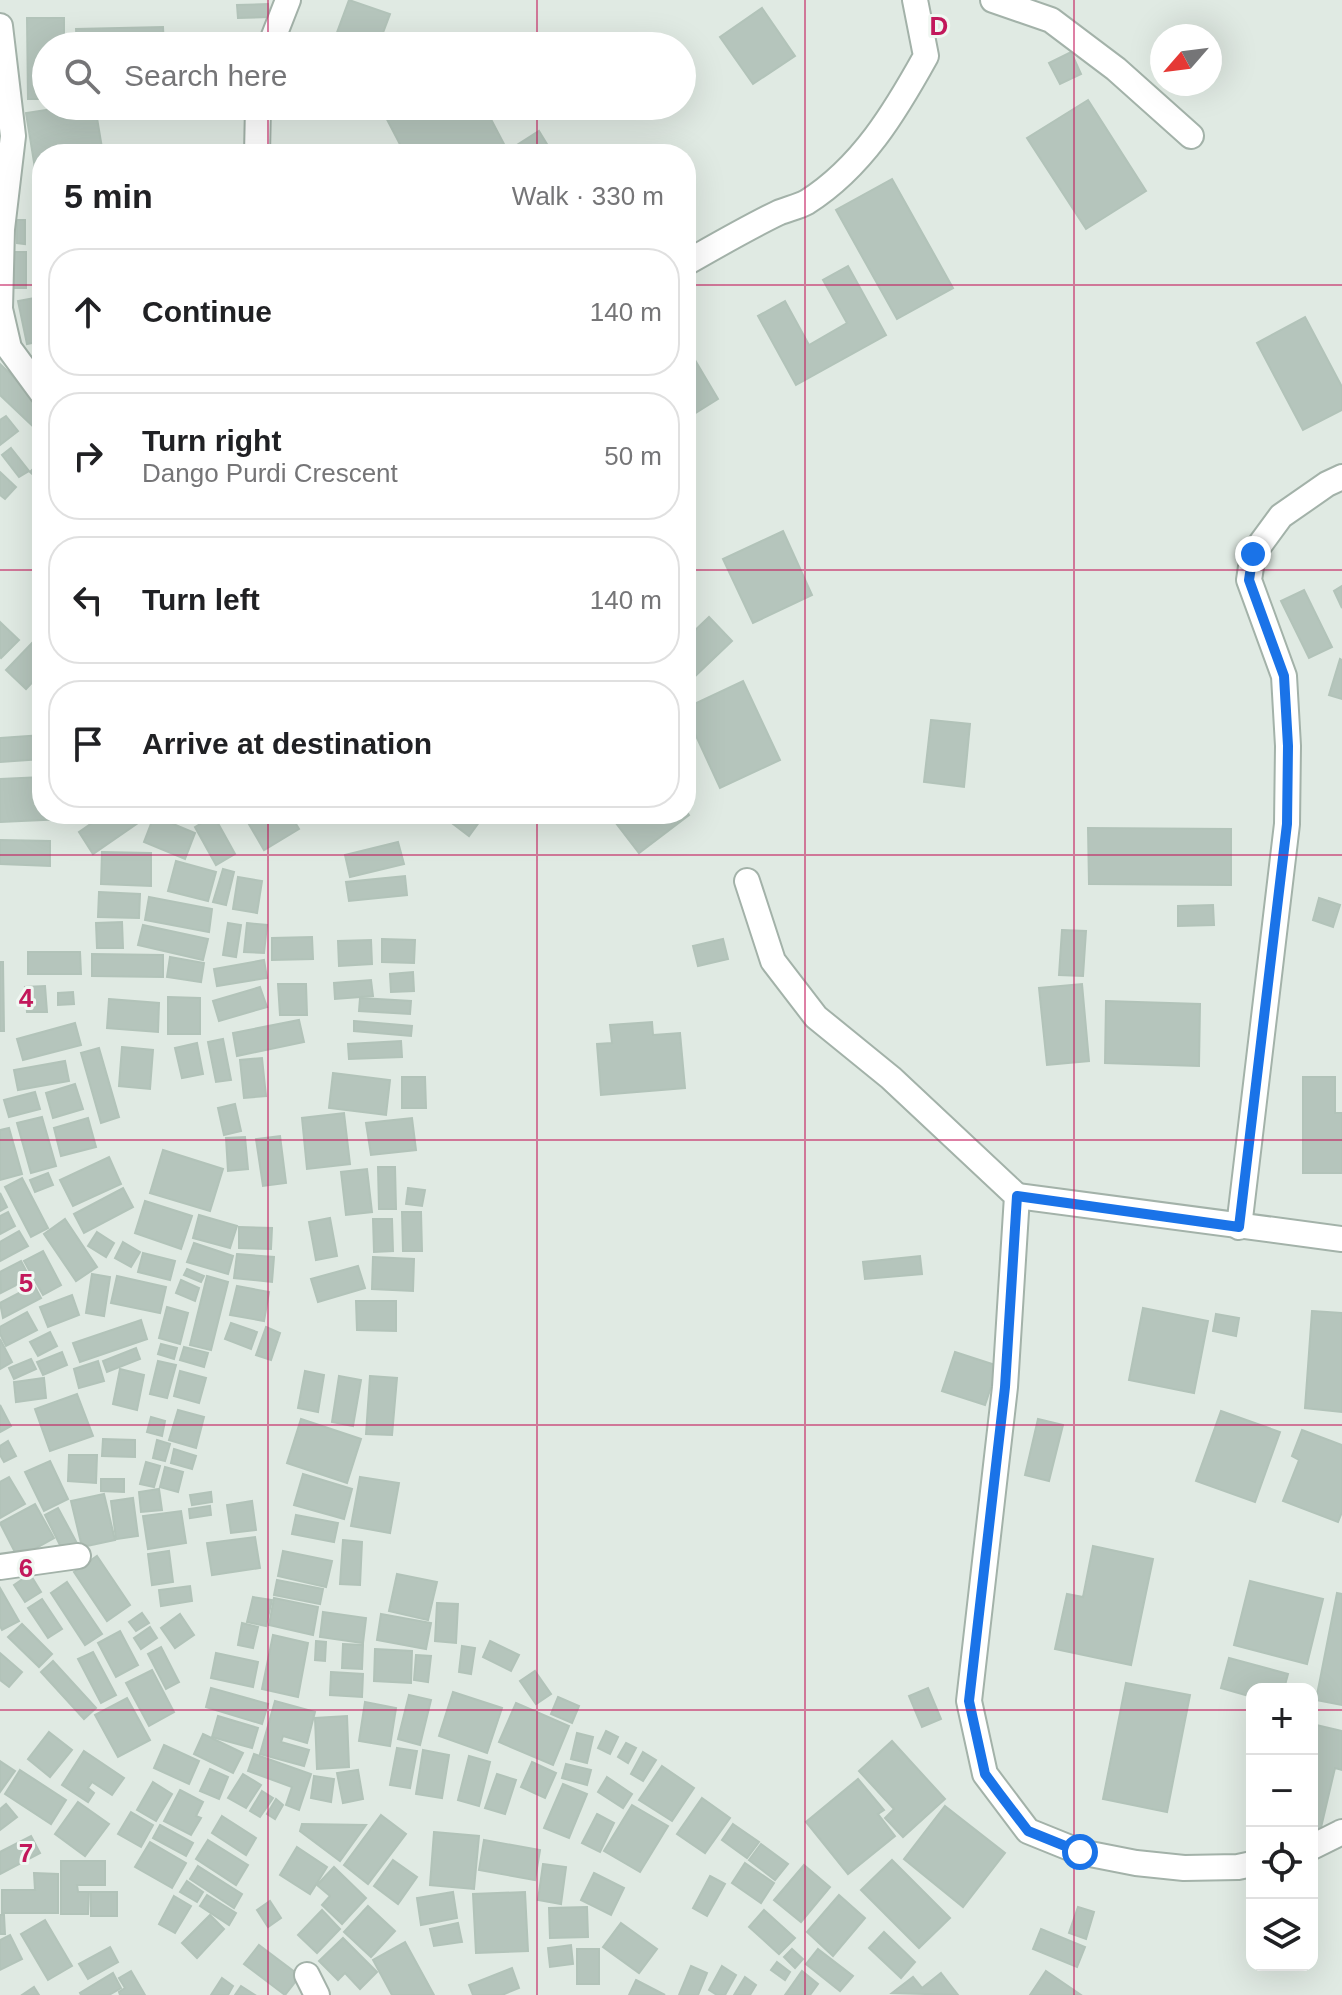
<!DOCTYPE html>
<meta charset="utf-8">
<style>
body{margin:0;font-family:Helvetica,sans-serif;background:#f6f6f6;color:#202124}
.controls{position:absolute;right:24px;bottom:24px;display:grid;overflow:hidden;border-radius:16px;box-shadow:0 8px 32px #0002}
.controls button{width:72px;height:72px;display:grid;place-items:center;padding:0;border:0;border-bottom:2px solid #e0e0e0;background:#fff;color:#202124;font:40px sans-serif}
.compass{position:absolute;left:1150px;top:24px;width:72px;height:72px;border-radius:50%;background:#fff;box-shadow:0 8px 32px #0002;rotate:242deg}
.stop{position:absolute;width:24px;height:24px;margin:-18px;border:6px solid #1a73e8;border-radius:50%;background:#fff}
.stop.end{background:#1a73e8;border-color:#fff;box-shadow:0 2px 8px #0008}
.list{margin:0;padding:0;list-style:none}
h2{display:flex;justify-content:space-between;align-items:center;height:104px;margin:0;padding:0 32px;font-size:34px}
h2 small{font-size:26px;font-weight:400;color:#757577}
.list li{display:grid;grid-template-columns:52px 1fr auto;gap:24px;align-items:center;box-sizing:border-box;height:128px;margin:0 16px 16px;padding:0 16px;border:2px solid #e0e0e0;border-radius:32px}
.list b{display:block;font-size:30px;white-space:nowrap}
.list p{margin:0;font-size:26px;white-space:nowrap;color:#757577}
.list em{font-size:26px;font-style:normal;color:#757577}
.icon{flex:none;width:44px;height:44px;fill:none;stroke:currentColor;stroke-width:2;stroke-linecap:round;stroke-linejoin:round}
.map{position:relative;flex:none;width:1342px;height:1995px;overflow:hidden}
.search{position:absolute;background:#fff;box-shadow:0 8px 32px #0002;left:32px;top:32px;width:664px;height:88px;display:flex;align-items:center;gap:20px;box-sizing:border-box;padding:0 28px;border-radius:44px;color:#757577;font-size:30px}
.panel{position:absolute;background:#fff;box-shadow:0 8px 32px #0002;left:32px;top:144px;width:664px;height:680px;border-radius:32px}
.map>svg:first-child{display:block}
.building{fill:#b5c5bc;stroke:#b2c3b9;stroke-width:2}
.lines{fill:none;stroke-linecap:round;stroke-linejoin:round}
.street-casing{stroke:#a3b2a9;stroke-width:28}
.street{stroke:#fff;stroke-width:24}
.route{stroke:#1a73e8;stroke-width:10}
.grid{fill:none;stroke:#c2185b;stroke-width:2;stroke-opacity:0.55}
.grid-label{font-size:26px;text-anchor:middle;font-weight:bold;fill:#c2185b;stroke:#f0f7f2;stroke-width:6;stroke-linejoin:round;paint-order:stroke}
</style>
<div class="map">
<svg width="1342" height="1995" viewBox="0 0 1342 1995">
<rect width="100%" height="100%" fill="#e0eae3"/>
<!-- building -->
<g class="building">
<path d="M349,0L390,14L378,46H332Z"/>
<path d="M268,4L269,17L238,18L237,5Z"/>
<path d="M762,8L795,56L753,84L720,37Z"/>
<path d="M27,18H64V46H46V99H28Z"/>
<path d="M163,27L164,46H77L76,29Z"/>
<path d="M208,37L227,38V46H207Z"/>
<path d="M1071,52L1081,74L1060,84L1049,63Z"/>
<path d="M1088,100L1146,191L1086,229L1027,138Z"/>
<path d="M72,106H95L103,154H42V192L39,193L26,113Z"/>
<path d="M380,106H418L423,115L441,106H484L504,144L484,154H405Z"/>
<path d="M539,131L553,154H503Z"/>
<path d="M892,179L953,288L897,319L836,210Z"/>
<path d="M42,208V240L37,209Z"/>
<path d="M17,220H25V244L17,243Z"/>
<rect x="10" y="252" width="16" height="36"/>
<path d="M848,266L886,335L796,385L758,316L785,301L809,345L847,323L823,280Z"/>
<path d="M35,298L42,341L27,344L18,301Z"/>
<path d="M1305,317L1342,387V410L1303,430L1257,343Z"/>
<path d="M692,355L718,399L686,419V358Z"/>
<path d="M0,364L42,404V435L0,395Z"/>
<path d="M6,416L18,431L0,445V420Z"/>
<path d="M11,448L29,471L19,477L2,455Z"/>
<path d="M42,460V483L30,472Z"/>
<path d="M0,472L16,487L5,499L0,495Z"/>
<path d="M783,531L812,595L753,623L723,559Z"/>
<path d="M1342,586V608L1334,591Z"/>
<path d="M1304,590L1332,647L1309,658L1281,601Z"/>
<path d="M709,617L732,641L686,685V639Z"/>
<path d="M0,622L19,640L1,658L0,657Z"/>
<path d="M33,642L42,651V672L26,689L6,670Z"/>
<path d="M1340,659L1342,660V699L1329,695Z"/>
<path d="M42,677V695L34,686Z"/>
<path d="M743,681L780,760L720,788L686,714V708Z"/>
<path d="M931,720L970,724L964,787L924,782Z"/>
<path d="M42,735V759L0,762V738Z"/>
<path d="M42,777V814H64V819L0,822V779Z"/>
<path d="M686,811L689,815L639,853L609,814H686Z"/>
<path d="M105,814H151L93,854L79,832Z"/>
<path d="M243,814H290L299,829L264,850Z"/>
<path d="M329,814H357V815L331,821Z"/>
<path d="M440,814H485L469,836Z"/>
<path d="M154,816L195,833L185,859L144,842Z"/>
<path d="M214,816L235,854L216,865L195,827Z"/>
<path d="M1088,828L1231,829V885L1089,884Z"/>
<path d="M0,840L50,841V866L0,864Z"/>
<path d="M398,842L404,864L350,877L345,855Z"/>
<path d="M102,852L151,853V886L101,884Z"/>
<path d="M176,861L216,872L208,901L168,891Z"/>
<path d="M223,869L234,872L226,905L213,902Z"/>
<path d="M405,876L407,895L349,901L346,882Z"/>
<path d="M238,877L262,881L257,913L233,909Z"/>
<path d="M99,892L140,894L139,918L98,917Z"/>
<path d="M149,897L212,909L209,932L145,920Z"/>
<path d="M1319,898L1340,905L1333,927L1313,920Z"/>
<path d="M1213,905L1214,925L1178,926V906Z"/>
<path d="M122,922L123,948H97L96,923Z"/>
<path d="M228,923L241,925L236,957L223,955Z"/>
<path d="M247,923L267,925L264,953L244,952Z"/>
<path d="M143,925L208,939L203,960L138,945Z"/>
<path d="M1062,930L1086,931L1083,976L1059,975Z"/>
<path d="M312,937L313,959L272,960V938Z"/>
<path d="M382,939L415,940L414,963L382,962Z"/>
<path d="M723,939L728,959L698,966L693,946Z"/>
<path d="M371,940L372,964L339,966L338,941Z"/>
<path d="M28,952H80L81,974H28Z"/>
<path d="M92,954L163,955V977L92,976Z"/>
<path d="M170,957L204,963L201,982L167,977Z"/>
<path d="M264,960L267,978L217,986L214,969Z"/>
<path d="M0,962H3L4,1031H0Z"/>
<path d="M413,972L414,991L391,992L390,974Z"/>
<path d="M371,980L373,996L335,999L334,983Z"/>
<path d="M278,984H306L307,1015H280Z"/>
<path d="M1082,984L1089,1061L1047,1065L1039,988Z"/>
<path d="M45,986L47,1012H27L25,987Z"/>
<path d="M260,987L267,1007L219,1021L213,1001Z"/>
<path d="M73,992L74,1004L58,1005V993Z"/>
<path d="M168,997L200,998V1034H168Z"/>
<path d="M360,998L411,1001L410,1014L359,1011Z"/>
<path d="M109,999L159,1003L158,1032L107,1028Z"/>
<path d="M1106,1001L1200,1004L1199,1066L1105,1063Z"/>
<path d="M299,1020L304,1042L237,1056L233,1033Z"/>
<path d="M354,1021L412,1026L411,1036L354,1031Z"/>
<path d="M652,1022L653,1035L680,1033L685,1088L601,1095L597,1044L612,1043L610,1025Z"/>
<path d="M75,1023L81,1045L23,1060L17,1039Z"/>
<path d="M223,1039L231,1080L216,1082L208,1042Z"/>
<path d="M401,1041L402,1057L349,1059L348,1044Z"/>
<path d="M197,1043L203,1074L182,1078L175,1048Z"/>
<path d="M122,1047L153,1050L150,1089L119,1086Z"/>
<path d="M99,1048L119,1117L101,1123L81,1053Z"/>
<path d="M262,1058L266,1096L244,1098L240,1060Z"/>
<path d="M65,1061L69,1081L18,1090L14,1070Z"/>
<path d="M333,1073L390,1080L386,1115L329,1108Z"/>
<path d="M402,1077H425L426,1108H402Z"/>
<path d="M1303,1077H1335V1113H1342V1173H1303Z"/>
<path d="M75,1084L83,1109L53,1118L46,1093Z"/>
<path d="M35,1092L40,1109L9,1117L4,1100Z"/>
<path d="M235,1104L241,1131L224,1135L218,1108Z"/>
<path d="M344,1113L350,1164L307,1169L302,1118Z"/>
<path d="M42,1117L56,1166L31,1173L17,1123Z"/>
<path d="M88,1118L96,1147L61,1156L54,1128Z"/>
<path d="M412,1118L416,1150L371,1155L366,1123Z"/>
<path d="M9,1128L22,1174L0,1180V1130Z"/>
<path d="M280,1136L286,1183L263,1186L256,1139Z"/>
<path d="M245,1137L248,1169L228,1171L226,1138Z"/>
<path d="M163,1150L223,1169L210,1211L150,1193Z"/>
<path d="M109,1157L121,1184L73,1206L60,1180Z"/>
<path d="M378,1167H395L396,1209H379Z"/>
<path d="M367,1169L372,1212L346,1215L341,1172Z"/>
<path d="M48,1173L53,1185L35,1192L30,1180Z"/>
<path d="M22,1178L48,1228L31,1237L5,1187Z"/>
<path d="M123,1188L133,1207L84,1233L74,1214Z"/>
<path d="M408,1188L425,1190L422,1206L406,1204Z"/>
<path d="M0,1193L7,1207L0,1211Z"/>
<path d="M145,1201L192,1216L181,1249L135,1233Z"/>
<path d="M8,1212L15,1226L0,1234V1216Z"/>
<path d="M402,1212H421L422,1251H403Z"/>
<path d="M199,1215L237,1226L230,1248L193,1238Z"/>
<path d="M330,1218L337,1256L316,1260L309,1222Z"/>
<path d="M65,1219L97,1267L76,1281L44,1234Z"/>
<path d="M373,1219H392L393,1251L374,1252Z"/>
<path d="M239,1227L272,1228L271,1249L239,1248Z"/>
<path d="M19,1231L28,1246L0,1261V1242Z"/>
<path d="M97,1232L114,1243L106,1257L88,1246Z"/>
<path d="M123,1242L140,1252L131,1267L115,1258Z"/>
<path d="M194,1243L233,1256L228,1274L187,1262Z"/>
<path d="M43,1251L61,1285L43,1295L24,1261Z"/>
<path d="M143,1253L175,1261L170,1280L138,1272Z"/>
<path d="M237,1254L274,1257L272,1282L234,1278Z"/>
<path d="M920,1256L922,1274L865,1279L863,1262Z"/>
<path d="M373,1257L414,1259L413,1291L372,1289Z"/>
<path d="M21,1261L30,1278L1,1293L0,1272Z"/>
<path d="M358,1266L365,1288L318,1302L311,1279Z"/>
<path d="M187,1269L204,1276L201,1282L184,1275Z"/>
<path d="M92,1274L110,1277L104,1316L86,1313Z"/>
<path d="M117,1276L166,1287L160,1313L111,1303Z"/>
<path d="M207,1276L228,1282L211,1350L190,1345Z"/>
<path d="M181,1280L199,1288L195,1301L176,1293Z"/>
<path d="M34,1285L41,1298L3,1318L0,1303Z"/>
<path d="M237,1286L269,1292L264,1321L230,1315Z"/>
<path d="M72,1295L79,1315L48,1327L40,1307Z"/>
<path d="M356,1301H396V1331L357,1330Z"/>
<path d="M167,1307L188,1313L180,1344L159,1338Z"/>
<path d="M1143,1308L1208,1321L1194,1393L1129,1380Z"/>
<path d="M1312,1311L1342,1313V1412L1305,1408Z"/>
<path d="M27,1312L37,1330L6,1346L0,1334V1327Z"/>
<path d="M1216,1314L1239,1318L1236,1336L1213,1331Z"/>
<path d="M141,1320L147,1339L80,1362L73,1343Z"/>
<path d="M231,1323L257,1332L251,1349L225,1339Z"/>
<path d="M266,1327L280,1333L271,1360L256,1355Z"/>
<path d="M50,1332L57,1346L38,1356L30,1342Z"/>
<path d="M0,1339L12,1362L0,1369Z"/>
<path d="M161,1344L177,1348L174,1359L158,1354Z"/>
<path d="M184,1347L208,1353L204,1367L180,1360Z"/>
<path d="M136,1348L140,1359L107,1372L103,1361Z"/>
<path d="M62,1352L67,1365L43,1375L37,1362Z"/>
<path d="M955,1352L998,1366L985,1405L942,1391Z"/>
<path d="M31,1359L36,1369L14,1379L9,1368Z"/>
<path d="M98,1361L104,1381L79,1388L74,1369Z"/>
<path d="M158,1361L176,1365L167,1398L150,1394Z"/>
<path d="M120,1369L144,1375L137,1410L113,1404Z"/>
<path d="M180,1371L206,1378L199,1403L174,1396Z"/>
<path d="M305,1371L324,1375L318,1412L298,1408Z"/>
<path d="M339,1376L361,1380L353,1426L332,1422Z"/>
<path d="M370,1376L397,1378L392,1435L366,1434Z"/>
<path d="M44,1378L46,1398L16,1402L14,1382Z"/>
<path d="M77,1394L93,1436L50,1451L35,1409Z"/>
<path d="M0,1405L11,1426L0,1432Z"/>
<path d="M178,1410L204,1417L196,1448L169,1440Z"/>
<path d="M1221,1411L1280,1432L1255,1502L1196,1481Z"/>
<path d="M151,1417L165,1421L162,1436L147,1432Z"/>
<path d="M301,1419L361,1439L347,1483L287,1463Z"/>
<path d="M1038,1419L1063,1425L1049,1481L1025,1475Z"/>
<path d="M1302,1430L1342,1445V1512L1338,1522L1283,1501L1299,1460L1292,1456Z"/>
<path d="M103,1439L135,1440V1457L102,1456Z"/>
<path d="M157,1440L170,1444L165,1461L153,1458Z"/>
<path d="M8,1441L16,1456L4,1462L0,1455V1446Z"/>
<path d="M174,1449L196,1456L192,1469L171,1463Z"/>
<path d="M69,1455H97L96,1483L68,1481Z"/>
<path d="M50,1461L68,1499L44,1511L25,1472Z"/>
<path d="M146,1462L160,1466L154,1487L140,1484Z"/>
<path d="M165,1467L183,1472L178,1492L160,1487Z"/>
<path d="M303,1474L352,1489L344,1519L294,1505Z"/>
<path d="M9,1477L25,1504L0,1518V1482Z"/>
<path d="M360,1477L399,1483L390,1533L351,1526Z"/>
<path d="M101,1479H124V1492L101,1491Z"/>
<path d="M159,1489L162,1510L141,1512L139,1492Z"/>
<path d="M211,1492L212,1502L192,1505L190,1495Z"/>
<path d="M104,1494L115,1540L82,1547L71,1501Z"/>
<path d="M133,1498L138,1536L116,1539L111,1501Z"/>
<path d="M252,1501L256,1530L231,1533L227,1505Z"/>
<path d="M35,1504L54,1538L18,1558L0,1523Z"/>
<path d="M210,1506L211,1515L190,1518L189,1509Z"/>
<path d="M58,1508L78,1545L64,1553L45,1515Z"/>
<path d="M181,1511L186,1543L148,1549L143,1516Z"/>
<path d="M296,1515L338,1523L334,1542L292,1534Z"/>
<path d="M255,1537L260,1568L212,1575L207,1543Z"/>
<path d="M343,1540L362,1542L360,1585L340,1584Z"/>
<path d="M1093,1546L1153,1559L1131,1665L1055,1649L1067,1594L1083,1597Z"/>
<path d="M169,1551L173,1582L152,1585L148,1554Z"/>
<path d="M283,1551L332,1561L326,1587L278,1576Z"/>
<path d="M97,1556L130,1605L107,1621L74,1572Z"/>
<path d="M30,1574L41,1592L25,1602L14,1585Z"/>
<path d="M397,1574L437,1582L428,1620L389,1611Z"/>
<path d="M277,1580L323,1589L320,1604L274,1595Z"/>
<path d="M1250,1581L1323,1599L1307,1664L1234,1645Z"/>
<path d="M67,1582L102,1634L85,1645L51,1593Z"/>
<path d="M190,1586L192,1601L161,1606L159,1590Z"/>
<path d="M0,1588L19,1621L2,1630L0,1626Z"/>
<path d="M1337,1593L1342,1594V1705L1316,1700Z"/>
<path d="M253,1597L272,1600L266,1626L247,1622Z"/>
<path d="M274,1598L318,1607L313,1635L269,1625Z"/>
<path d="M42,1599L62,1629L48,1638L28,1608Z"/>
<path d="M437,1603L458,1604L456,1643L435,1641Z"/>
<path d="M323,1612L366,1618L363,1643L320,1637Z"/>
<path d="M142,1613L149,1623L136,1631L129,1622Z"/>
<path d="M180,1614L194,1635L175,1648L161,1628Z"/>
<path d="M381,1614L431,1623L426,1649L377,1640Z"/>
<path d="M242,1623L258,1627L253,1648L238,1645Z"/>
<path d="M22,1624L52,1654L39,1667L8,1637Z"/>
<path d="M150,1627L157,1638L141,1649L134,1638Z"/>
<path d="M120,1631L138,1665L116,1677L98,1643Z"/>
<path d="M273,1635L308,1643L298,1697L262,1689Z"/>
<path d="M316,1641L326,1642L325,1661L315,1660Z"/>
<path d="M490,1641L519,1655L511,1671L483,1657Z"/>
<path d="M343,1644L363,1645L362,1669L342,1668Z"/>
<path d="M462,1646L475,1648L471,1674L459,1672Z"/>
<path d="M161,1647L179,1682L166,1689L148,1654Z"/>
<path d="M375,1649L412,1651L411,1683L374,1681Z"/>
<path d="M93,1652L116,1695L101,1703L78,1659Z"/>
<path d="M0,1653L22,1672L9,1687L0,1680Z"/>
<path d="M216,1653L258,1662L253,1687L211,1678Z"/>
<path d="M416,1655L431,1656L428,1682L414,1680Z"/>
<path d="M1229,1658L1288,1674L1284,1689H1252V1697L1221,1688Z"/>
<path d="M53,1661L96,1708L84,1719L41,1672Z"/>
<path d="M152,1670L174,1712L149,1726L126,1683Z"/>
<path d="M535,1671L551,1694L536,1704L520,1681Z"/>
<path d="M331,1672L363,1674L362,1697L330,1695Z"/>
<path d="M1126,1683L1190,1695L1167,1812L1103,1799Z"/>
<path d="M211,1688L268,1704L262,1724L206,1707Z"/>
<path d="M928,1688L941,1719L922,1727L909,1696Z"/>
<path d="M453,1692L502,1708L487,1753L439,1736Z"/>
<path d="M409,1695L431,1700L420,1745L398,1739Z"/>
<path d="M558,1697L579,1706L572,1723L551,1714Z"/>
<path d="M127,1698L150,1740L118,1757L95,1715Z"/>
<path d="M275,1701L315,1712L307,1743L283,1736L281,1742L309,1750L304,1766L260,1754Z"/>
<path d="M365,1702L396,1708L390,1746L359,1741Z"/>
<path d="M516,1703L569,1726L553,1765L499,1742Z"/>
<path d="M218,1716L258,1728L252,1748L212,1737Z"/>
<path d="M347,1716L349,1767L317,1769L315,1718Z"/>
<path d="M1312,1724L1342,1731V1770L1335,1768L1320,1832L1312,1829Z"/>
<path d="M606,1731L618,1737L610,1754L598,1748Z"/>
<path d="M49,1732L72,1750L50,1777L28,1759Z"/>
<path d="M577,1733L593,1737L587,1763L571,1759Z"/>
<path d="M203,1734L243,1753L233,1773L194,1754Z"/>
<path d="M892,1741L945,1799L903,1837L885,1818L894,1809L859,1771Z"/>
<path d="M626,1743L636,1748L628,1763L618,1757Z"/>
<path d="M164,1745L199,1761L189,1784L154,1768Z"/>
<path d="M397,1748L417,1751L410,1788L390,1785Z"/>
<path d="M423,1750L449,1755L442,1798L416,1794Z"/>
<path d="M84,1751L124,1778L112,1795L92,1782L88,1788L94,1793L88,1802L62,1785Z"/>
<path d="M643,1752L656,1760L643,1781L631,1774Z"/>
<path d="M254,1754L311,1774L299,1810L286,1805L292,1787L248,1771Z"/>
<path d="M469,1756L490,1762L479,1806L458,1800Z"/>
<path d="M0,1761L15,1771L0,1792Z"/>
<path d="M532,1762L556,1773L545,1798L521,1787Z"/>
<path d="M566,1764L591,1770L587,1785L562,1778Z"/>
<path d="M662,1766L694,1788L672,1821L639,1800Z"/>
<path d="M210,1769L228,1777L219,1799L200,1791Z"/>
<path d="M20,1770L66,1800L51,1824L5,1794Z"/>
<path d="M358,1770L363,1799L343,1803L337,1773Z"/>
<path d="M243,1774L261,1785L246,1808L228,1798Z"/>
<path d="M497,1774L516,1780L505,1814L485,1808Z"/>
<path d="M314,1776L334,1779L331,1802L311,1798Z"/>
<path d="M607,1777L632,1794L623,1808L598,1792Z"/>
<path d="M858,1779L884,1810L878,1814L895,1836L848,1874L806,1822Z"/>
<path d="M153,1782L172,1794L156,1821L137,1810Z"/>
<path d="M563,1784L587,1794L569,1838L544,1828Z"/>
<path d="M180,1790L203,1802L196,1816L201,1818L191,1835L164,1821Z"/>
<path d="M262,1791L273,1798L260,1817L250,1811Z"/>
<path d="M702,1798L730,1818L705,1853L677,1834Z"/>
<path d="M276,1799L283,1805L275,1819L267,1814Z"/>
<path d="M78,1802L109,1824L85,1856L55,1834Z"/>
<path d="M6,1804L17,1817L0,1830V1809Z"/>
<path d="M632,1805L668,1826L640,1872L604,1851Z"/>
<path d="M945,1806L1005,1853L963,1907L904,1859Z"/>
<path d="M131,1812L153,1825L141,1847L118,1834Z"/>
<path d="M597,1814L614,1823L600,1852L582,1843Z"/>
<path d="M381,1815L406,1834L368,1884L344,1865Z"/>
<path d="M222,1816L256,1838L246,1855L212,1833Z"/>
<path d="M302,1824L366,1825L340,1861L300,1831Z"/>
<path d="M733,1824L759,1842L747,1858L722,1840Z"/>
<path d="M160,1825L193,1843L186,1856L153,1838Z"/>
<path d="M434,1832L479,1836L474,1889L430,1885Z"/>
<path d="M31,1836L40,1853L0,1874V1852Z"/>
<path d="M208,1840L248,1865L236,1885L196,1859Z"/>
<path d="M484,1840L540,1850L535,1880L479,1870Z"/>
<path d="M150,1842L186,1863L172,1888L135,1867Z"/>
<path d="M761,1844L788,1864L775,1880L749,1860Z"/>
<path d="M297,1847L327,1867L310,1894L280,1875Z"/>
<path d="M393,1860L417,1877L398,1904L374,1886Z"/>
<path d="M892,1860L950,1918L919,1948L861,1890Z"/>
<path d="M61,1861H105V1885H77L78,1892H89L88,1914H61Z"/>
<path d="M745,1863L774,1883L761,1903L732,1883Z"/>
<path d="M543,1864L566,1867L561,1904L538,1900Z"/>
<path d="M804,1865L830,1887L801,1922L774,1900Z"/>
<path d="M198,1866L242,1894L234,1908L190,1879Z"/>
<path d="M334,1867L366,1898L342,1924L322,1905L330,1896L317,1885Z"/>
<path d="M34,1873L58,1874V1913H2V1890H35Z"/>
<path d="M594,1873L624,1888L611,1915L581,1900Z"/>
<path d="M710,1876L725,1884L707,1916L693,1908Z"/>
<path d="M187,1881L203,1892L197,1902L180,1892Z"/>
<rect x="91" y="1892" width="26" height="24"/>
<path d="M453,1892L457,1918L421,1925L417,1898Z"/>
<path d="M525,1892L528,1951L476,1953L473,1894Z"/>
<path d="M207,1895L236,1913L229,1925L200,1906Z"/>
<path d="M839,1895L865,1918L833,1956L807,1932Z"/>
<path d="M174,1896L191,1906L175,1933L159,1924Z"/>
<path d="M270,1901L281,1918L268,1927L257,1910Z"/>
<path d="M368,1906L395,1931L371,1957L344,1932Z"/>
<path d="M587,1907L588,1937L550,1938L549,1908Z"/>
<path d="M1078,1907L1094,1912L1086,1939L1069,1933Z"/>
<path d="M322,1910L340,1929L317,1953L298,1935Z"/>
<path d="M764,1910L795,1938L779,1954L749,1927Z"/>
<path d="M0,1915H4L5,1934H0Z"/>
<path d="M210,1915L224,1929L197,1958L182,1943Z"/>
<path d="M45,1920L72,1966L48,1980L21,1934Z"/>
<path d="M458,1923L462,1942L434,1946L430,1929Z"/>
<path d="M621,1923L657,1949L639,1973L603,1947Z"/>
<path d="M1041,1929L1085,1947L1077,1967L1033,1949Z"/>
<path d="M884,1932L915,1962L901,1978L869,1948Z"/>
<path d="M10,1935L22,1959L0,1970V1940Z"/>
<path d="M343,1938L377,1972L360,1989L345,1973L338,1980L319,1961Z"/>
<path d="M405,1942L434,1995H392L373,1960Z"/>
<path d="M259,1945L300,1976L285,1995L244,1964Z"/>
<path d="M571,1945L573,1964L550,1967L548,1948Z"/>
<path d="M110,1947L118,1962L88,1979L79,1964Z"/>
<rect x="577" y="1949" width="22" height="35"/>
<path d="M792,1949L803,1959L795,1968L784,1957Z"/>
<path d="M818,1949L853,1976L840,1991L806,1964Z"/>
<path d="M777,1962L790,1972L785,1980L771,1970Z"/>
<path d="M691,1966L707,1973L698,1995H679Z"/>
<path d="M722,1966L736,1975L725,1995H717L709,1990Z"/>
<path d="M512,1968L519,1988L502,1995H473L469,1985Z"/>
<path d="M131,1971L145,1995H120L119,1992L125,1988L119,1978Z"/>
<path d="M802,1971L818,1984L810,1995H785Z"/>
<path d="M1046,1971L1081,1995H1030Z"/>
<path d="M113,1973L121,1988L109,1995H81L80,1993Z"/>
<path d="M941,1973L958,1995L892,1993L913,1977L922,1988Z"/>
<path d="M745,1977L756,1985L750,1995H734Z"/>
<path d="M222,1978L233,1986L228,1995H211Z"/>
<path d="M636,1980L665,1995H629Z"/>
<path d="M241,1986L255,1995H235Z"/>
<path d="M34,1987L39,1995H22Z"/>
</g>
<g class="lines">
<defs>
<g id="street">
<path d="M993,0L1051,20L1116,69L1191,136"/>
<path d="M0,26L13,136L2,229L0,309L9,348L42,393"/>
<path d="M270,46L288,0"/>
<path d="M257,154L258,106"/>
<path d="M686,263C716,246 747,228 778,213C787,209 798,207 807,202C862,167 895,112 926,56L915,0"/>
<path d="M747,881L773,961L816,1017L891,1078L1017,1196L1005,1387L969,1701L985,1774L1028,1831L1080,1852L1136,1863L1184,1868L1238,1867L1252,1864"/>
<path d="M1017,1196L1342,1239"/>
<path d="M1239,1227L1287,824L1288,746L1284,676L1249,580L1253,554L1281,516L1327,484L1342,477"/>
<path d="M0,1567L78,1556"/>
<path d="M1312,1847L1342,1832"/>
<path d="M307,1975L317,1995"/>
</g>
</defs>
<!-- street casing -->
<use href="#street" class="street-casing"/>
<!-- street -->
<use href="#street" class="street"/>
</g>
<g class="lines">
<!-- route -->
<path class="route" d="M1080,1852L1028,1831L999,1793L985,1774L969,1701L1005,1387L1017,1196L1239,1227L1287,824L1288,746L1284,676L1249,580L1253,554"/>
</g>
<!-- grid -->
<path class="grid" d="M268,0V46M537,0V46M805,0V1995M1074,0V1995M268,106V154M537,106V154M0,285H42M686,285H1342M0,570H42M686,570H1342M268,814V1995M537,814V1995M0,855H1342M0,1140H1342M0,1425H1342M0,1710H1252M1312,1710H1342"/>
<g class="grid-label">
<text x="939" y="35">D</text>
<text x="26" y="1007">4</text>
<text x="26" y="1292">5</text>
<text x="26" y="1577">6</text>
<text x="26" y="1862">7</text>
</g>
</svg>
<div class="controls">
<button>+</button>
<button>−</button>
<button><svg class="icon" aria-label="locate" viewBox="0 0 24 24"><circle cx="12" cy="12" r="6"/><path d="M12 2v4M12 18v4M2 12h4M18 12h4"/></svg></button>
<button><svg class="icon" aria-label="layers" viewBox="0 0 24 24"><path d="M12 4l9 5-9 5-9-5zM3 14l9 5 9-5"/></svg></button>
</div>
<svg class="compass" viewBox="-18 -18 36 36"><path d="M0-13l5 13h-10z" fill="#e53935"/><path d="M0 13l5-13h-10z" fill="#757577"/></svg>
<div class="stop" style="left:1080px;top:1852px"></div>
<div class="stop end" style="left:1253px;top:554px"></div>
<div class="search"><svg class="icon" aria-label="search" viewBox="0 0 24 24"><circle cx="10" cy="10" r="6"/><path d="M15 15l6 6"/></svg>Search here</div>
<section class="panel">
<h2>5 min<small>Walk · 330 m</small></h2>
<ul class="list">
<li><svg class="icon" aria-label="ahead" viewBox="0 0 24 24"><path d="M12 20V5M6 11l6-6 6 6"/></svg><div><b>Continue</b></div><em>140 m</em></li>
<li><svg class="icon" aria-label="right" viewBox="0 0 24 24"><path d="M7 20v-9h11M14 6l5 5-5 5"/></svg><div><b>Turn right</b><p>Dango Purdi Crescent</p></div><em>50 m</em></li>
<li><svg class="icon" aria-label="left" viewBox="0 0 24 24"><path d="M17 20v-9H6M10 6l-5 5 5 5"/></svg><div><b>Turn left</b></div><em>140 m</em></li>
<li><svg class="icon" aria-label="arrive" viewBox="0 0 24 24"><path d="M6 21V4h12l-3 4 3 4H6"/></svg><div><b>Arrive at destination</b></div></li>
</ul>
</section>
</div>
